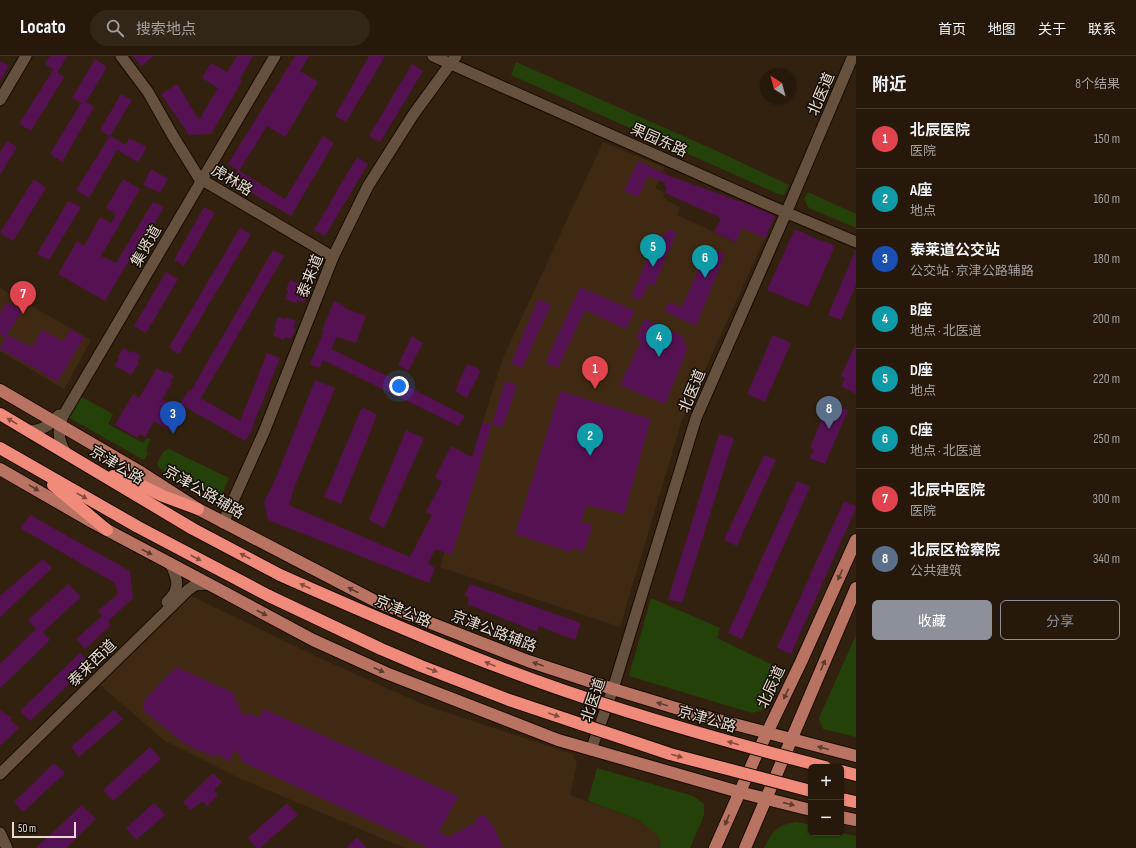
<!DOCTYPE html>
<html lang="zh">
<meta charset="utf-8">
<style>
body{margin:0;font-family:"Sofia Sans Condensed","Noto Sans SC",sans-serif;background:#322619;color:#f1f3f6}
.controls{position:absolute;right:12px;bottom:12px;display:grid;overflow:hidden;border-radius:6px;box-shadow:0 1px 3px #0004}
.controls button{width:36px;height:36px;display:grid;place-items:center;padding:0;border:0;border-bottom:1px solid #42382c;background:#26190b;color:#f1f3f6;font:20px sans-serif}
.compass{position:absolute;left:760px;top:12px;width:36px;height:36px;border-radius:50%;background:#26190b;box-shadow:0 1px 3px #0004;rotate:324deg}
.scale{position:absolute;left:12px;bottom:10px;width:64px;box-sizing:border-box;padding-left:4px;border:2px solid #e7dbd0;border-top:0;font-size:11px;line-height:14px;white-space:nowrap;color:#e7dbd0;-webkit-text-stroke:3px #140d06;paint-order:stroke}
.you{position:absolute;left:399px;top:330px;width:14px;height:14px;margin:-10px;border:3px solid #fff;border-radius:50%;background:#1a73e8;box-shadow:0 0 0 6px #1a73e833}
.badge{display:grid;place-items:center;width:26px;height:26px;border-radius:50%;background:#8c9099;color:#fff;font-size:13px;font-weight:700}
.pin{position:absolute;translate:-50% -33px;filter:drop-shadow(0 1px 2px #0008)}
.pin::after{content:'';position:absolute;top:21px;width:14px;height:12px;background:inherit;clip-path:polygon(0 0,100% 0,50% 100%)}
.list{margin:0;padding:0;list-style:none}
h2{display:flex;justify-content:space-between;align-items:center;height:52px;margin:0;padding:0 16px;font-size:17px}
h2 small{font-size:13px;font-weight:400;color:#a4a09d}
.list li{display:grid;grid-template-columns:26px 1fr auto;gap:12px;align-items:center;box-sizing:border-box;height:60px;padding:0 16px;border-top:1px solid #42382c}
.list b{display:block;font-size:15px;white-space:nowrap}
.list p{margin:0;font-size:13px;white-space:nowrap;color:#a4a09d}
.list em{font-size:13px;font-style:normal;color:#a4a09d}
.actions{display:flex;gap:8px;padding:12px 16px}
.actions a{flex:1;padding:9px 0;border:1px solid #8c9099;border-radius:6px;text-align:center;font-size:14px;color:#8c9099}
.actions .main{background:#8c9099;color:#fff}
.icon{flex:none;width:22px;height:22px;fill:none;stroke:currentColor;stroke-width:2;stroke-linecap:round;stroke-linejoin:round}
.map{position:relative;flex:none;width:856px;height:792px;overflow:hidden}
header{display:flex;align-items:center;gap:24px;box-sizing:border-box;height:56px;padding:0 20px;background:#26190b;border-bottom:1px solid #42382c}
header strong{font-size:19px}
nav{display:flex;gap:22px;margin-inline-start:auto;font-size:14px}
.search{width:280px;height:36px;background:#322619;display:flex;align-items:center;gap:10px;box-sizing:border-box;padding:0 14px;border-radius:22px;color:#a4a09d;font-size:15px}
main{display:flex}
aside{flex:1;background:#26190b}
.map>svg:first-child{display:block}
.built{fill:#402912}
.green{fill:#24410a}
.building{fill:#561153}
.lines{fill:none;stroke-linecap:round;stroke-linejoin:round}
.minor-casing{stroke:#1a0a00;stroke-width:13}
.major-casing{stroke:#1a0a00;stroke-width:14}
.highway-casing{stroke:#1a0a00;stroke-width:14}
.minor{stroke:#65513e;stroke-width:11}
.major{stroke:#b87362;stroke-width:12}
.highway{stroke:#f08a7a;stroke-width:12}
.highway-bridge-casing{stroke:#1a0a00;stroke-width:14;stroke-linecap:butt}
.highway-bridge{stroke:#f08a7a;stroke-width:12}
.oneway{fill:#824c40}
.oneway2{fill:#5e3b2f}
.labels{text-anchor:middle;stroke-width:3;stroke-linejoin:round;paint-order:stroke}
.street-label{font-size:15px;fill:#e7dbd0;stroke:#140d06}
</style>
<header>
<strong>Locato</strong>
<div class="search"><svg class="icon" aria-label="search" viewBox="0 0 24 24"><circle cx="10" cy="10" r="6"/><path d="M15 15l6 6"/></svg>搜索地点</div>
<nav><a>首页</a><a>地图</a><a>关于</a><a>联系</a></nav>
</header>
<main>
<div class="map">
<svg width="856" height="792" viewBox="0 0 856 792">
<rect width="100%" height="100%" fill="#33210f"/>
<!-- built -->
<g class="built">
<path d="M603,86L665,112L655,132L665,137L663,142L680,151L677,159L735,186L752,150L775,160L682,364L620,571L440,511L483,365L503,302Z"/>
<path d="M0,232L91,284L64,333L0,295Z"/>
<path d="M191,540L326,605L427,650L572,698L577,707L570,739L639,764L659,781L661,792H405L239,722L165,685L99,628Z"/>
</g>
<!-- green -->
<g class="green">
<path d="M516,6L717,95L789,129L784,139L778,138L511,19Z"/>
<path d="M808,136L856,158V172L809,152L804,143Z"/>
<path d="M80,340L113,358L108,368L143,387L147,382L150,383L146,395L148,397L145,403H142L68,361Z"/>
<path d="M169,393L229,422L219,444L160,413L157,407L164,395Z"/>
<path d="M651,542L720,572L717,582L785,615L766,653L752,657L629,620Z"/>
<path d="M856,579V681L823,673L819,662Z"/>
<path d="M597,712L693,740L704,748V759L690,792H661L659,781L639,764L588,745Z"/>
<path d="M796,766L811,769V777H841L856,780V792H764C774,774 775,770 796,766Z"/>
</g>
<!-- building -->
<g class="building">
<path d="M50,0H67L57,17L64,21L31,75L19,68L53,14H54L45,8Z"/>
<path d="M133,0H154L141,10Z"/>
<path d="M237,0H253L240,23L242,25L211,78L189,79L161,38L177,28L199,64L218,32L202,22L211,7L227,16Z"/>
<path d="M295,0H309L300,15L318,26L285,81L267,70L239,115L228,108Z"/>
<path d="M369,0H385L346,66L335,60Z"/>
<path d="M95,3L107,11L86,46L94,51L62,106L50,98L81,47L72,42Z"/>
<path d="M0,5L9,10L0,25Z"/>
<path d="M412,8L423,15L380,86L369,80Z"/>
<path d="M121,38L132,44L110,80L100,74Z"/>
<path d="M110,80L126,89L129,82L147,91L138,106L117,94L89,142L76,134Z"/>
<path d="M323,80L334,87L291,160L231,125L238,114L285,143Z"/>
<path d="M7,85L17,91L0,119V96Z"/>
<path d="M357,101L368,108L325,180L314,174Z"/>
<path d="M638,105L670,120L752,150L775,160L765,182L742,172L736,186L714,176L721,162L665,137L667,131L664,129L665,127L648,120L638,141L624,135Z"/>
<path d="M151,113L168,123L160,137L143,129Z"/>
<path d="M34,123L46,132L13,185L0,177Z"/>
<path d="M123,123L140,133L101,200L116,207L153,146L164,151L130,207L128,206L105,245L58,218L77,185L84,190L100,161L111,167L116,158L106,152Z"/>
<path d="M68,145L81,151L49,204L37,198Z"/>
<path d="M204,151L215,157L184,210L174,204Z"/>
<path d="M240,172L251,178L179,298L169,291Z"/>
<path d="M668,173L677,176L654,230L649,227L641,244L631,241L658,178L663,181Z"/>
<path d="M795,173L821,185V184L835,190L808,251L767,234Z"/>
<path d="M708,191L725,198L696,270L664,255L669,246L682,251Z"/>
<path d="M856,193V229L841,264L828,259Z"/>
<path d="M273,194L284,200L201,342L240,365L267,297L280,302L252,372H253L245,385L180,348L188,335L190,336Z"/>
<path d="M166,216L178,223L146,277L134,270Z"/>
<path d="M290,224L297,227L298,225L308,229L306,235L308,236L304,247L298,244L296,247L285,243L288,235L286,234Z"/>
<path d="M580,231L635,255L626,273L585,254L558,312L545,307Z"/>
<path d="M538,243L551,249L522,312L511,307Z"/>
<path d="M334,245L345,250L344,252L366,260L356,287L337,281L331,293L402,327L465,360L458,370L323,304L319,312L310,308L324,275L322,274Z"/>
<path d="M7,246L22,255L7,279L32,291L42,274L63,285L70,273L84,281L57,326L43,318L44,317L0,293V291L6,282L0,278V257Z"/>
<path d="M278,261L285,263L286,261L296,265L293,272L295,273L291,283L285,281L284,284L273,280L276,272L274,271Z"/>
<path d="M645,263L682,280L685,286L687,294L665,348L620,329L641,285L636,281Z"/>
<path d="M773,279L791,287L765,346L747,338Z"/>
<path d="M412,280L423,287L408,315L398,309Z"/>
<path d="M856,287V338L841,330L845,322L841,320Z"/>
<path d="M123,292L132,297L133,295L141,300L137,306L139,307L131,319L115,310L119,303L117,302Z"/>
<path d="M467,308L481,314L467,342L455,335Z"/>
<path d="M157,312L165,317L166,315L174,320L170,326L172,327L162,343L180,353L169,374L154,365L145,381L140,378L137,382L115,369L133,338L139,342Z"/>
<path d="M315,324L335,332L294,432L289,449L410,501L432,459L426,456L442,426L435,421L451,390L472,401L482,367L492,368L452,499L435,493L428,508L435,512L429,527L268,464L264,446L275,424Z"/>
<path d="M505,325L517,329L503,371L492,368Z"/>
<path d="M560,335L651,363L624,458L586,449L581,466L593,469L583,496L573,491L571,496L515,478Z"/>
<path d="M834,348L848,354L825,408L809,402L814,394L810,391L826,354L830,355Z"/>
<path d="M362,351L377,359L341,448L324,441Z"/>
<path d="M406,374L424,382L384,472L369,464Z"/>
<path d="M719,378L734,382L682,547L668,543Z"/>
<path d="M764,399L776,404L737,490L724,484Z"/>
<path d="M797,425L810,431L742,583L728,577Z"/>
<path d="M844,445L856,450V452L791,598L777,592Z"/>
<path d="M30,459L130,515L133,542L108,565L111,569L85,593L76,583L102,560L98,555L118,538L115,527L20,472Z"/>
<path d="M43,503L52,512L0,561V540Z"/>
<path d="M68,528L81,541L43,576L50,584L0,632V608L36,573L28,564Z"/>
<path d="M470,528L581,567L575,584L539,570L537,576L467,548L469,542L465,539Z"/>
<path d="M80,597L90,608L30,665L20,655Z"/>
<path d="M176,611L232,636L243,659L251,658L258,662L264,653L458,740L439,776L448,781L475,767V763L484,758L494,772L503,792H430L243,706L236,693L229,705L217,698L214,701L187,689L145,656L143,650L146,642Z"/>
<path d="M0,654L12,662L10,664L19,672L0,690Z"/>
<path d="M114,654L123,663L79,701L71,691Z"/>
<path d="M150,691L161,703L113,745L103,734Z"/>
<path d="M54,707L65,717L23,756L14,746Z"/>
<path d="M213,717L222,726L214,734L218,739L207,750L203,745L190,754L183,746Z"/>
<path d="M154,747L165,759L136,784L126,772Z"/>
<path d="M287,747L298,759L260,792H257L248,782Z"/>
<path d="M82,749L96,763L66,792H36Z"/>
<path d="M357,781L367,792H346Z"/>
</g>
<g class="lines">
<defs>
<g id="minor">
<path d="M121,0L148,36L173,80L199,122L333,201"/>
<path d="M433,0L766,148L856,186"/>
<path d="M0,44L26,0"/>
<path d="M28,375C42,375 51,369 59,359"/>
<path d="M66,397C58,385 57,373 63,360L275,0"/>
<path d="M223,467L264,376L333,201L368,130L413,59L456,0"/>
<path d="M167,546C181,533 178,523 170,507"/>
<path d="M591,694L613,633L696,362L789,150L853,0"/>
<path d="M0,718L188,534L195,529L208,528"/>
<path d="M0,777L7,792"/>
</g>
<g id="major">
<path d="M0,334L142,417L198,453L377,546L528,605L613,633L692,657L856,700"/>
<path d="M0,413L92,466L205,526L313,584L386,617L558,684L739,736L811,754"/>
<path d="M841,761L856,764"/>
<path d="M715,792L754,704L801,606L856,484"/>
<path d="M745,792L856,532"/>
</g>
<g id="highway">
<path d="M0,358L193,473L280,519"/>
<path d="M0,392L138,471L269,540"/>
<path d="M113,420L136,427L163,440L198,453"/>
<path d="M53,429L107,474"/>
<path d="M841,715L856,719"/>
<path d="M841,743L856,746"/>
</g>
</defs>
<!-- minor casing -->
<use href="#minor" class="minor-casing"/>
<!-- major casing -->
<use href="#major" class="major-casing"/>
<!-- highway casing -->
<use href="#highway" class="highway-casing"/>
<!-- minor -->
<use href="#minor" class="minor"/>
<!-- major -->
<use href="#major" class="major"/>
<!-- highway -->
<use href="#highway" class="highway"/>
<defs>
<g id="highway-bridge">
<path d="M280,519C352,551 425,583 499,611C605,652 715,683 825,711"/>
<path d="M269,540L381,593L421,610L509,644L670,698L811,735"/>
</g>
</defs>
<!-- highway-bridge casing -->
<use href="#highway-bridge" class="highway-bridge-casing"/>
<!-- highway-bridge -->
<use href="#highway-bridge" class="highway-bridge"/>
</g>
<!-- one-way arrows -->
<defs><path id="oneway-solid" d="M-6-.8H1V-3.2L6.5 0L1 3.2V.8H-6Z"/></defs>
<g class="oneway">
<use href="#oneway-solid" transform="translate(12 365) rotate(-149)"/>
<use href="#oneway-solid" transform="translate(82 440) rotate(29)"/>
<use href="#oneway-solid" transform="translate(245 500) rotate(-152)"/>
<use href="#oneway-solid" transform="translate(196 502) rotate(28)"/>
<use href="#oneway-solid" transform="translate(305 530) rotate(-156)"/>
<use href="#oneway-solid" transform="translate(490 608) rotate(-158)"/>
<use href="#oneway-solid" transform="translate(432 614) rotate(21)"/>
<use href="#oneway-solid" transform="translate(554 659) rotate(19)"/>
<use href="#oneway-solid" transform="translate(733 687) rotate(-164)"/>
<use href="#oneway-solid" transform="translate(677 700) rotate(16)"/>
</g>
<g class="oneway2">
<use href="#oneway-solid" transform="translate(34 432) rotate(31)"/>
<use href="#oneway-solid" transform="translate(147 496) rotate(28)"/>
<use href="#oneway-solid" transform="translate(840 519) rotate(114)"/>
<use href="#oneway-solid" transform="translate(353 534) rotate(-153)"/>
<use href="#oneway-solid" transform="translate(262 557) rotate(28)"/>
<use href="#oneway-solid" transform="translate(538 608) rotate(-161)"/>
<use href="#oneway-solid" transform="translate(823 609) rotate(-67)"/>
<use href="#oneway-solid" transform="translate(379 614) rotate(25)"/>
<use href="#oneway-solid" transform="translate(786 638) rotate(115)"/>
<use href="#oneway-solid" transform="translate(662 648) rotate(-164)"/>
<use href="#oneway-solid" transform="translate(823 692) rotate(-165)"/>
<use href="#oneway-solid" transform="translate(789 748) rotate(13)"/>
<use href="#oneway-solid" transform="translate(727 764) rotate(113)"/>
</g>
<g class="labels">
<!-- street labels -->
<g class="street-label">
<text transform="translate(821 38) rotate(-67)" y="5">北医道</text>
<text transform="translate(659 84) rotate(24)" y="5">果园东路</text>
<text transform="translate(232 124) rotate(31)" y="5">虎林路</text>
<text transform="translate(146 190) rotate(-60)" y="5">集贤道</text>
<text transform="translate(310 220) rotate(-68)" y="5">泰来道</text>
<text transform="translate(692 335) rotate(-67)" y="5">北医道</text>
<text transform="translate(117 409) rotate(31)" y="5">京津公路</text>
<text transform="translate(204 436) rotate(30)" y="5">京津公路辅路</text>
<text transform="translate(403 555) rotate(23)" y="5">京津公路</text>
<text transform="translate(494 575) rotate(21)" y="5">京津公路辅路</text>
<text transform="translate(92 607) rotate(-44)" y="5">泰来西道</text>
<text transform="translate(771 631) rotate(-65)" y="5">北辰道</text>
<text transform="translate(593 644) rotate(-71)" y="5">北医道</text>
<text transform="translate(707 663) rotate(16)" y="5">京津公路</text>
</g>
</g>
</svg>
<div class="controls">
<button>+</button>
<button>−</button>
</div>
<svg class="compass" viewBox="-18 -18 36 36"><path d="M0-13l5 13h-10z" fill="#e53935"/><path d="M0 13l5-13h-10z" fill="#a4a09d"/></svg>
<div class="scale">50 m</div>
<div class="you"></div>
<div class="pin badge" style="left:595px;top:333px;background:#e0444e">1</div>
<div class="pin badge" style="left:590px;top:400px;background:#0f9aa8">2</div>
<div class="pin badge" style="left:173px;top:378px;background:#1a4fb4">3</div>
<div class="pin badge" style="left:659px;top:301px;background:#0f9aa8">4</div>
<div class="pin badge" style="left:653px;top:211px;background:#0f9aa8">5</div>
<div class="pin badge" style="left:705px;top:222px;background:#0f9aa8">6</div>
<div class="pin badge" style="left:23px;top:258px;background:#e0444e">7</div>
<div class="pin badge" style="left:829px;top:373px;background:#5c6f8a">8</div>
</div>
<aside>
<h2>附近<small>8个结果</small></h2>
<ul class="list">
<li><span class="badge" style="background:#e0444e">1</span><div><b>北辰医院</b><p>医院</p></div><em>150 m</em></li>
<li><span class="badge" style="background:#0f9aa8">2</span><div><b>A座</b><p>地点</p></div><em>160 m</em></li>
<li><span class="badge" style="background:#1a4fb4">3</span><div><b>泰莱道公交站</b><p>公交站 · 京津公路辅路</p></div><em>180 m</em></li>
<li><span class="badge" style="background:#0f9aa8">4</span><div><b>B座</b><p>地点 · 北医道</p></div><em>200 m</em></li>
<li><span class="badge" style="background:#0f9aa8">5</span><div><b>D座</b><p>地点</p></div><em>220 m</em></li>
<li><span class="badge" style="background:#0f9aa8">6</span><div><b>C座</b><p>地点 · 北医道</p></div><em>250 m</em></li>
<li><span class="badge" style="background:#e0444e">7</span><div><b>北辰中医院</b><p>医院</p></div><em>300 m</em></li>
<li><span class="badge" style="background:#5c6f8a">8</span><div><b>北辰区检察院</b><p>公共建筑</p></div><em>340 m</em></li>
</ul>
<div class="actions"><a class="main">收藏</a><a>分享</a></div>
</aside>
</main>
